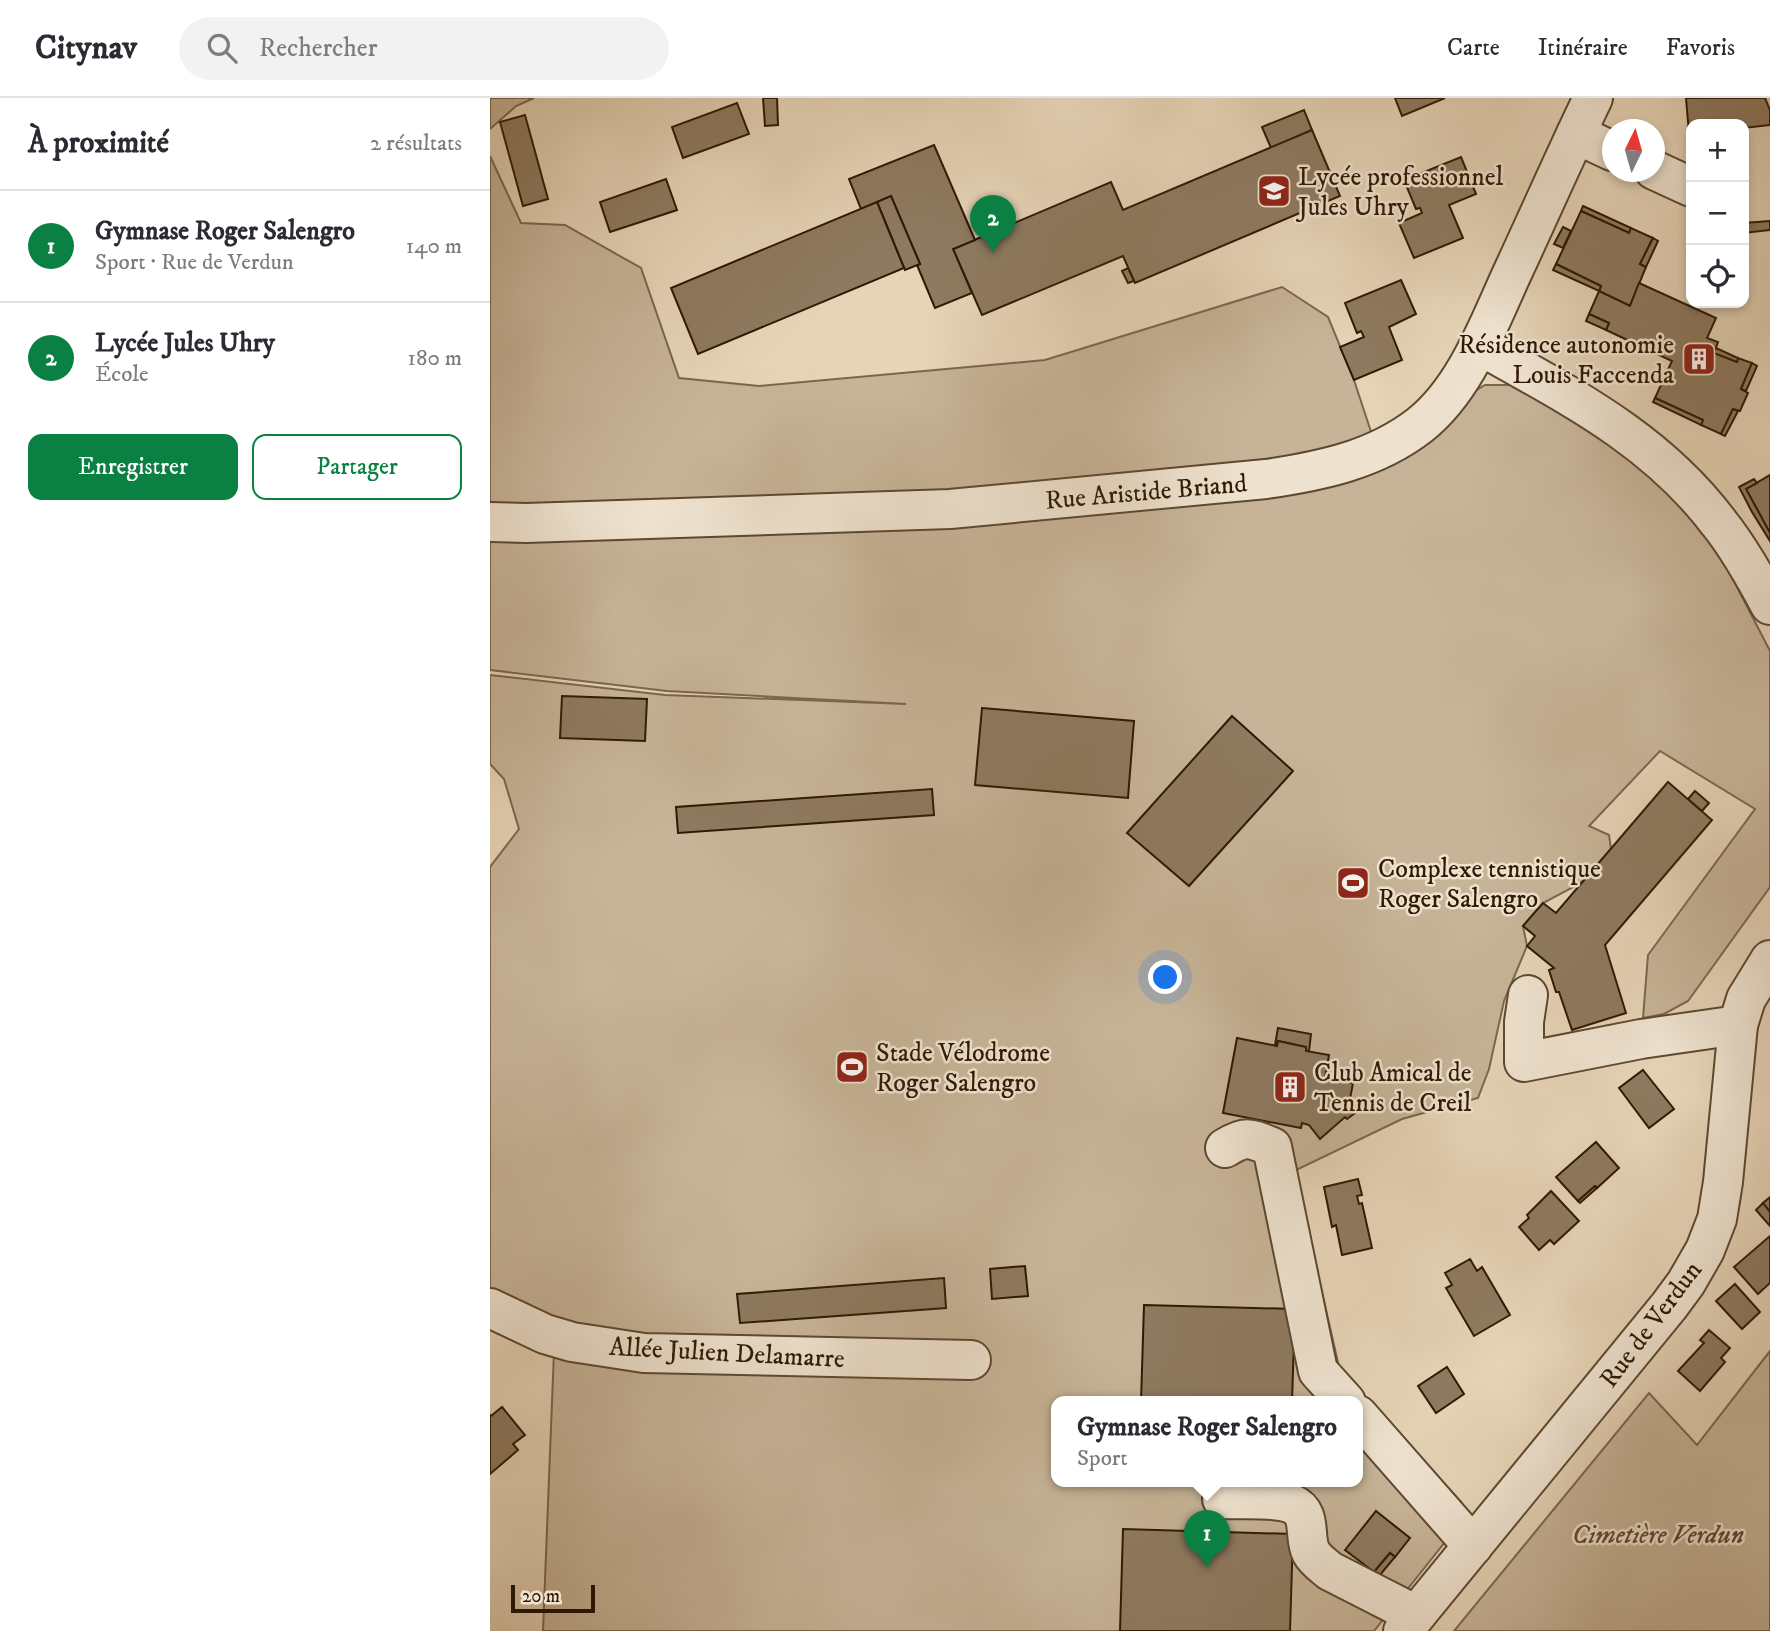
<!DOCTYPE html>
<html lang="fr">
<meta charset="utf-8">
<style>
body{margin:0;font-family:"IM FELL DW Pica",serif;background:#f2f2f3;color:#2b2b33}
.controls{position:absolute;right:21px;top:21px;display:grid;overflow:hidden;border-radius:14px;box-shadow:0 4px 10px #0003}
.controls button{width:63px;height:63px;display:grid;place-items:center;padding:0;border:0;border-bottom:2px solid #e1e1e2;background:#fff;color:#2b2b33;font:35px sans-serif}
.compass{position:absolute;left:1112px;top:21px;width:63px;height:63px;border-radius:50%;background:#fff;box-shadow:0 4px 10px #0003;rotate:5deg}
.scale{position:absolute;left:21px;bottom:18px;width:84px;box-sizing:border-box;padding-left:7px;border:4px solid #2f1902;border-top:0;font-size:19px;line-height:24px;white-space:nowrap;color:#2f1902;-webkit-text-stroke:5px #efe3d0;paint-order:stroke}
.you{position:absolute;left:676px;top:880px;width:24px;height:24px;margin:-18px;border:5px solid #fff;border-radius:50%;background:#1a73e8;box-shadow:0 0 0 10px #1a73e833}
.badge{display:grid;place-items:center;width:46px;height:46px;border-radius:50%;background:#0b8043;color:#fff;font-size:23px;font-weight:700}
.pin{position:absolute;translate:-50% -58px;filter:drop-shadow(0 2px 4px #0008)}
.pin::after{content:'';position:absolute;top:37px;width:24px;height:21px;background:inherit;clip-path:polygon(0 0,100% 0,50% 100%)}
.popup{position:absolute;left:561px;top:1298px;width:312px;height:91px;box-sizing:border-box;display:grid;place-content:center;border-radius:14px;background:#fff;filter:drop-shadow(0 2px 5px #0005);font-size:23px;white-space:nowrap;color:#7c7c81}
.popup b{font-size:26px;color:#2b2b33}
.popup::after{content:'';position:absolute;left:50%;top:100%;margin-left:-14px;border:14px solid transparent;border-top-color:#fff}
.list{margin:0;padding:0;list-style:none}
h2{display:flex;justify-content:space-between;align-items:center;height:91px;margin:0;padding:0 28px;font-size:30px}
h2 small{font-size:23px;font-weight:400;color:#7c7c81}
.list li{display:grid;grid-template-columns:46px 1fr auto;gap:21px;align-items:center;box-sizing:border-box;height:112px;padding:0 28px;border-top:2px solid #e1e1e2}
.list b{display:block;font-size:26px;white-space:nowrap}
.list p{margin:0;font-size:23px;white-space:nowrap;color:#7c7c81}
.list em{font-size:23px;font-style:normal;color:#7c7c81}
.actions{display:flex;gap:14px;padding:21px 28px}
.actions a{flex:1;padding:16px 0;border:2px solid #0b8043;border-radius:14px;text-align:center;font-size:24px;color:#0b8043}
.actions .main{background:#0b8043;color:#fff}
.icon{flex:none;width:38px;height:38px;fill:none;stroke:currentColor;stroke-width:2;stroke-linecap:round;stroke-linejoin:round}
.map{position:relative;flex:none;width:1280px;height:1533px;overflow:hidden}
header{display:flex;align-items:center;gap:42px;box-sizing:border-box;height:98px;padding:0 35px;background:#fff;border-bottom:2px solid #e1e1e2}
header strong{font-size:33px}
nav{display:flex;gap:38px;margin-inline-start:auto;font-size:24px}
.search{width:490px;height:63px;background:#f2f2f3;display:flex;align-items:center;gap:18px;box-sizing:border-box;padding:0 24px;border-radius:38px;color:#7c7c81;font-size:26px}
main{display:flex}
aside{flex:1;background:#fff}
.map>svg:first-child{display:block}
.green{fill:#c7b498;stroke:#7b664d;stroke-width:2;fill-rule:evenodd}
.building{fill:#8e7a60;stroke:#2f1902;stroke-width:2}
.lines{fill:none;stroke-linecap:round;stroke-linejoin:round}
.minor-casing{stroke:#5d482f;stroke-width:42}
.minor{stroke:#efe3d0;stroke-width:38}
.labels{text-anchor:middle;stroke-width:5;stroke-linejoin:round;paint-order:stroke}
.poi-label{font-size:26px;fill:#2f1902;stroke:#efe3d0;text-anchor:start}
.street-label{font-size:26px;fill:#2f1902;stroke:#efe3d0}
.park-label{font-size:26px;font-style:italic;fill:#5d482f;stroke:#efe3d0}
</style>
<header>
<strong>Citynav</strong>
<div class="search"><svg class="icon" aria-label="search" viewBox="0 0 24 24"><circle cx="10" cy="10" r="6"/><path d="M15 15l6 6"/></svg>Rechercher</div>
<nav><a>Carte</a><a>Itinéraire</a><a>Favoris</a></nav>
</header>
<main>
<aside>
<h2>À proximité<small>2 résultats</small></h2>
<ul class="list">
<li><span class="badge">1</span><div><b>Gymnase Roger Salengro</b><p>Sport · Rue de Verdun</p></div><em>140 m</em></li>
<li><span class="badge">2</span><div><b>Lycée Jules Uhry</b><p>École</p></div><em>180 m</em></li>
</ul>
<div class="actions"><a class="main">Enregistrer</a><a>Partager</a></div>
</aside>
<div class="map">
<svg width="1280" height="1533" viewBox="0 0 1280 1533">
<rect width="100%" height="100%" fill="#e6d4b7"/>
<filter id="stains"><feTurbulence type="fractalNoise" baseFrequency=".00286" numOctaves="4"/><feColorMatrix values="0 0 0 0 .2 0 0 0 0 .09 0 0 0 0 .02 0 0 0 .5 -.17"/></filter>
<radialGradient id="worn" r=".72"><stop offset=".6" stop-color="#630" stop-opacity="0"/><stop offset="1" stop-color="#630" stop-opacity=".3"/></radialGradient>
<!-- green -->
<g class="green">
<path d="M0,0H44L26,8L0,31Z"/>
<path d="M0,58L31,125L75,127L151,170L189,280L269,288L555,262L792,189L838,219L864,282L887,352L995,287H1027L1106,330L1177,387L1232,460L1280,553V789L1198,903L1174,916L1153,920L1158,857L1265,711L1170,653L1099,728L1119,737L1121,751L1091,785L1053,805L1033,828L1037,848L1014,903L999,971L988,1000L912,1021L804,1073L850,1273L972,1405L955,1444L884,1533H53L64,1253L0,1221V769L29,731L14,681L0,666V577L175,597L416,606L177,593L0,572ZM566,1304H868V1384H566Z"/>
<path d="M1280,1253V1533H964L1159,1295L1207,1347Z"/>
</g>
<!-- building -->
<g class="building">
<path d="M273,0H287L288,27L275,28Z"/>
<path d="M905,0H955L912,18Z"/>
<path d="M1196,0H1275L1280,12V27L1254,30V26H1201V35H1199Z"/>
<path d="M247,5L259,36L193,60L182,29Z"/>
<path d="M814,12L822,32L781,50L772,29Z"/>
<path d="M35,17L58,101L33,108L10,24Z"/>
<path d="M822,32L850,98L645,185L633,158L492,217L463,151L621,84L633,112Z"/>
<path d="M444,47L485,142L463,151L482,195L445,210L427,167L430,166L401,98L371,111L359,81Z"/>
<path d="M971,59L986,96L959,107L973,140L924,160L909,125L932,115L930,110L926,111L914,82Z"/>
<path d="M176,81L187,112L120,134L110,104Z"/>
<path d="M401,98L430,166L415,172L387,104Z"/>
<path d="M387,104L414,170L208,256L181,190Z"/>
<path d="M1093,108L1141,130L1139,135L1091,113Z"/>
<path d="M1091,113L1139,135L1141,130L1163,140L1150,166L1156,169L1140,208L1109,193L1111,188L1066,166Z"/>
<path d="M1280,123V132L1254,135V125Z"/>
<path d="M1073,129L1081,133L1073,150L1064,146Z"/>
<path d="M1163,140L1168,143L1156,169L1150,166Z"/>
<path d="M1066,166L1111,188L1109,193L1063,172Z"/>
<path d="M638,170L644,183L638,185L632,173Z"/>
<path d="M911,182L926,216L899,229L912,262L864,282L850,249L874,239L871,233L867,235L855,205Z"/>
<path d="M1149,185L1226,220L1217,240L1228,244L1224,255L1247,264L1248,260L1262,265L1251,291L1258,295L1250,313L1243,311L1231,336L1211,327L1213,322L1165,300L1182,263L1116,232L1119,225L1099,216L1109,193L1140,208Z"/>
<path d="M1099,216L1119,225L1116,232L1096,223Z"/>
<path d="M1226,250L1248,260L1247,264L1224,255Z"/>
<path d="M1262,265L1267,268L1256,293L1251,291Z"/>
<path d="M1165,300L1213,322L1211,327L1163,304Z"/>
<path d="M1243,311L1248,313L1235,338L1231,336Z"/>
<path d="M1280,377V435L1256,391Z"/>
<path d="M1264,381L1267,385L1256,391L1280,435V443L1262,414L1249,389Z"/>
<path d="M72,598L157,601L155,643L70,640Z"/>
<path d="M492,610L644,623L638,700L485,687Z"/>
<path d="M742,618L803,673L699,788L637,735Z"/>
<path d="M1178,684L1222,722L1115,847L1136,915L1082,932L1069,894H1066L1059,872L1064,870L1037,848L1045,838L1033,828L1053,805L1066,815Z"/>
<path d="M442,691L444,717L188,735L186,709Z"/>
<path d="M1205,693L1219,705L1212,713L1198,701Z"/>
<path d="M788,930L821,936L819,953H816V949L788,943L787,948L785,947Z"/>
<path d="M747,940L787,948L788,943L816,949V953L839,957L835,980L863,985L860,1001L869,1012L857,1021L855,1019L830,1041L819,1027L812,1025L811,1030L733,1015Z"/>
<path d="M1153,972L1184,1011L1159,1030L1129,990Z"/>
<path d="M1106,1044L1129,1070L1107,1090L1105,1088L1088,1103L1066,1079Z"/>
<path d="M868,1081L872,1097L867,1098L869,1106L872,1105L882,1150L852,1157L846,1127L842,1129L834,1089Z"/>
<path d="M1105,1088L1107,1090L1090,1105L1088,1103Z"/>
<path d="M1061,1093L1089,1123L1064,1146L1060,1142L1049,1152L1029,1129L1039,1120L1037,1117Z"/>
<path d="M1280,1099V1114L1273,1105Z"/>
<path d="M1273,1105L1280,1114V1128L1266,1112Z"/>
<path d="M1280,1138V1185L1268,1196L1244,1169Z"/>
<path d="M980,1161L987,1173L992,1169L1020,1217L984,1238L956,1190L962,1187L955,1175Z"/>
<path d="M535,1168L538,1198L502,1201L500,1171Z"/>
<path d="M454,1180L456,1210L250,1225L247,1196Z"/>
<path d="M1245,1186L1270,1214L1252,1231L1226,1203Z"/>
<path d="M654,1207L805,1211L802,1304H651Z"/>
<path d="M1219,1232L1240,1250L1231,1260L1235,1264L1210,1293L1188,1273L1214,1245L1210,1242Z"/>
<path d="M957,1269L974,1296L946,1315L928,1288Z"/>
<path d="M12,1309L35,1337L23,1346L28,1352L0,1376V1317L1,1318Z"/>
<path d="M886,1413L920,1440L905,1459L900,1455L884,1474L855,1452Z"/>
<path d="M633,1431L803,1436L800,1533H630Z"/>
<path d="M900,1455L905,1459L889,1478L884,1474Z"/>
</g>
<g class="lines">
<defs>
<g id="minor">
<path d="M1086,36L1122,53"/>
<path d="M1164,72L1201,89"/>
<path d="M989,247C1079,298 1165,340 1229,425C1249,450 1265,479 1280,507"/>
<path d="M0,424L36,425L460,411L776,381C831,373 885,362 930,327C977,290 1000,222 1025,169C1051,113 1076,56 1103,0"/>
<path d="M1038,897L1034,924V964L1151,941L1248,927"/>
<path d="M735,1050C756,1037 760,1040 782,1049L828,1273L856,1304"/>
<path d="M0,1210L55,1236L82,1244L154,1255L481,1262"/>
<path d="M868,1317L983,1448"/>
<path d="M732,1401C750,1402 786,1399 802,1406C823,1415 813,1439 821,1454C825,1462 833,1467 840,1473L926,1517"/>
<path d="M913,1533L1179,1208L1196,1185L1215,1152L1227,1121L1233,1084L1248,927L1256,901L1280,862"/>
</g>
</defs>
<!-- minor casing -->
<use href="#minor" class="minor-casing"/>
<!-- minor -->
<use href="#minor" class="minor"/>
</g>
<!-- icons -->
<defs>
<symbol id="school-square" viewBox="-11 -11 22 22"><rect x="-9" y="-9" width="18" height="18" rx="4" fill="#8f2418" stroke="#efe3d0"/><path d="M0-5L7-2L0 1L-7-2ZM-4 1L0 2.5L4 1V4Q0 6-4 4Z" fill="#fff"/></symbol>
<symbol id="building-square" viewBox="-11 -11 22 22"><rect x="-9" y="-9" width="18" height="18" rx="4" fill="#8f2418" stroke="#efe3d0"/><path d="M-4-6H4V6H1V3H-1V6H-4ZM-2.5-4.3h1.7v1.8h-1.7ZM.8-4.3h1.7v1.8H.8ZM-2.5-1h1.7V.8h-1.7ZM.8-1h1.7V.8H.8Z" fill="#fff"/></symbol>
<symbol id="stadium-square" viewBox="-11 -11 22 22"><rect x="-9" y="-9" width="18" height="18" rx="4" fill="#8f2418" stroke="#efe3d0"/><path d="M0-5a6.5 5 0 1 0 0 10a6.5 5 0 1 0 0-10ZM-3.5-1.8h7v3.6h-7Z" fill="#fff"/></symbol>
</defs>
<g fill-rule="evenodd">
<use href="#school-square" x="765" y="74" width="38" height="38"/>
<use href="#building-square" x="1190" y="242" width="38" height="38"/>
<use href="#stadium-square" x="844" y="766" width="38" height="38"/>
<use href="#stadium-square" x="343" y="950" width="38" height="38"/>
<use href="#building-square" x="781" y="970" width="38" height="38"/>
</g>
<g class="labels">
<!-- poi labels -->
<g class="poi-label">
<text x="808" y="87">Lycée professionnel<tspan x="808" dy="30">Jules Uhry</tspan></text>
<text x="1184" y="255" text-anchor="end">Résidence autonomie<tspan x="1184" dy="30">Louis Faccenda</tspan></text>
<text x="888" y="779">Complexe tennistique<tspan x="888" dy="30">Roger Salengro</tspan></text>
<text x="386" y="963">Stade Vélodrome<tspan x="386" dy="30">Roger Salengro</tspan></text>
<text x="824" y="983">Club Amical de<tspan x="824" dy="30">Tennis de Creil</tspan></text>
</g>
<!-- street labels -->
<g class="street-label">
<text transform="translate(656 393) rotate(-5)" y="9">Rue Aristide Briand</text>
<text transform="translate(1160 1226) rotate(-53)" y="9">Rue de Verdun</text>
<text transform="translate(237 1254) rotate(3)" y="9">Allée Julien Delamarre</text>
</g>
<!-- park labels -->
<g class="park-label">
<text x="1168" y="1445">Cimetière Verdun</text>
</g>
</g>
<rect width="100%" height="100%" filter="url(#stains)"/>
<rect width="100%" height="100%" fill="url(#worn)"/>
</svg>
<div class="controls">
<button>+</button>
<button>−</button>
<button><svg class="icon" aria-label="locate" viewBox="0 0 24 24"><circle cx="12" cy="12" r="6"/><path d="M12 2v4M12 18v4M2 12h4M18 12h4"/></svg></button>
</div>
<svg class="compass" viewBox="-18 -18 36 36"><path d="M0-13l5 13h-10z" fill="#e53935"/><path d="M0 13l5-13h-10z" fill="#7c7c81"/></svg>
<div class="scale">20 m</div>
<div class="you"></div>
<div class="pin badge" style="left:717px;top:1470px">1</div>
<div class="popup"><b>Gymnase Roger Salengro</b>Sport</div>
<div class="pin badge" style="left:503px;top:155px">2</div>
</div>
</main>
